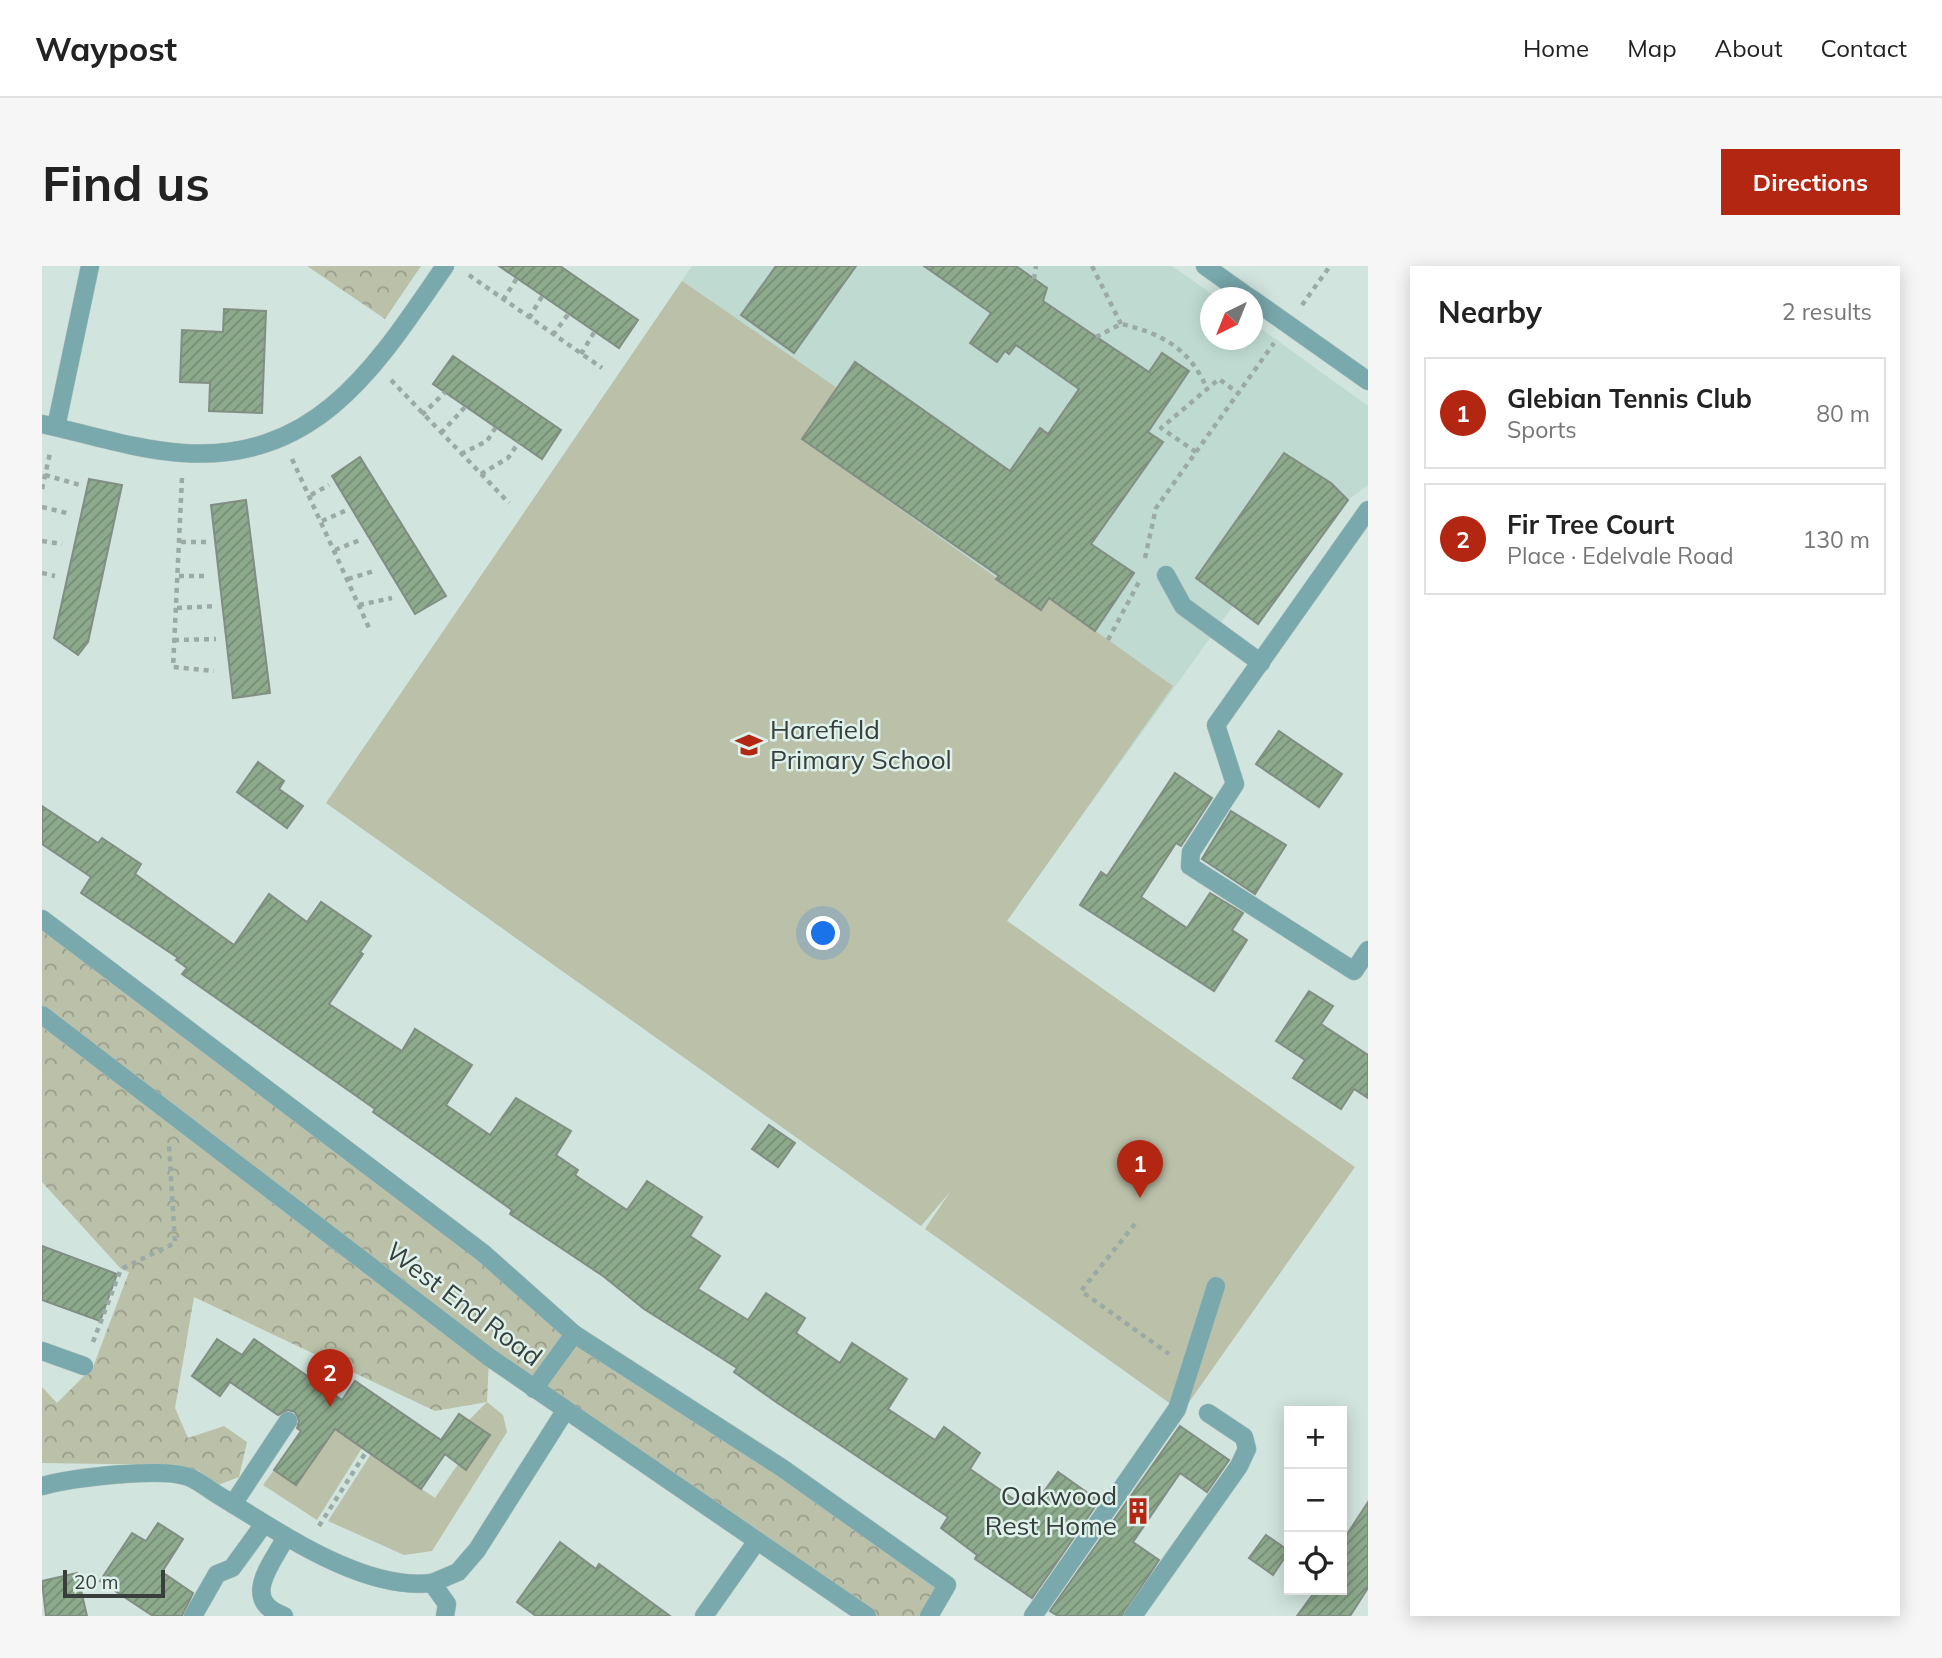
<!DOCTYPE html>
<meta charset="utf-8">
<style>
body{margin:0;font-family:Mulish,sans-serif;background:#f6f6f6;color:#222}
.controls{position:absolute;right:21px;bottom:21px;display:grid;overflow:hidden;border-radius:0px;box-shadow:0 4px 18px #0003}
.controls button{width:63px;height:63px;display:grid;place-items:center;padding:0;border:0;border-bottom:2px solid #e0e0e0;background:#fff;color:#222;font:35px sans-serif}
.compass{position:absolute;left:1158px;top:21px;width:63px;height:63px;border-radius:50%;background:#fff;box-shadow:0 4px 18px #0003;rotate:223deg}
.scale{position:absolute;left:21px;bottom:18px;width:102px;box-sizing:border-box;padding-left:7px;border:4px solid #373e3c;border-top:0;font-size:19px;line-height:24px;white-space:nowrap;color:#373e3c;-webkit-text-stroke:5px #def1eb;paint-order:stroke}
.you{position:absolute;left:782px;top:668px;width:24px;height:24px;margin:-18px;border:5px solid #fff;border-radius:50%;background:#1a73e8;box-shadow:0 0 0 10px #1a73e833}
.badge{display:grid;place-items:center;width:46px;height:46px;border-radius:50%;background:#b32611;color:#fff;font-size:23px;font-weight:700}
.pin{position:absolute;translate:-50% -58px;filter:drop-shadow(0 2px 4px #0008)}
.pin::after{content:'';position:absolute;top:37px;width:24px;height:21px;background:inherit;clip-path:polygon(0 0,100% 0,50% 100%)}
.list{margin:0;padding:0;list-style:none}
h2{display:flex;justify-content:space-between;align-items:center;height:91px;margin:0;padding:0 28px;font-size:30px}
h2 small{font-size:23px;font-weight:400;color:#767676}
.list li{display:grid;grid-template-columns:46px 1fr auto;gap:21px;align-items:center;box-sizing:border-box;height:112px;margin:0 14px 14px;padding:0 14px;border:2px solid #e0e0e0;border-radius:0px}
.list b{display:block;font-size:26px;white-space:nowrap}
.list p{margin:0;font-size:23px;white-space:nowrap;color:#767676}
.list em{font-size:23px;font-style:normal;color:#767676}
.icon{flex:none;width:38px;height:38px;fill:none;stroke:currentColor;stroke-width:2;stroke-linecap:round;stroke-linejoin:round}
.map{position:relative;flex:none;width:1326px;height:1350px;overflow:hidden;border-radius:0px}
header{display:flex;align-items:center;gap:42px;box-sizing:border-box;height:98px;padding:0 35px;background:#fff;border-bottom:2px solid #e0e0e0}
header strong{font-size:33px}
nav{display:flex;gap:38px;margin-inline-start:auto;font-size:24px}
.intro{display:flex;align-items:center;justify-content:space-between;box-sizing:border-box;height:168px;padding:0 42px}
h1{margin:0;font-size:49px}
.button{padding:18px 32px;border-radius:0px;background:#b32611;color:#fff;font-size:24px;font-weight:700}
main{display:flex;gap:42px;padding:0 42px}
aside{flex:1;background:#fff;border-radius:0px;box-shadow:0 4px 18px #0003}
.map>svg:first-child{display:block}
.built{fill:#bedad1}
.green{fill:#bbc0a9}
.forest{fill:url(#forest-crowns)}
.building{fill:url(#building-hatch);stroke:#828e83;stroke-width:2}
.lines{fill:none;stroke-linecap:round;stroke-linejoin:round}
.minor-casing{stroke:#afbfba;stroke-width:19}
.path{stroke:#9baaa5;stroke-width:4.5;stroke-dasharray:5 5;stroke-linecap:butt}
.minor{stroke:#79a9ad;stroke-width:18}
.labels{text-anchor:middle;stroke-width:5;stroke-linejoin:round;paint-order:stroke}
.poi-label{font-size:26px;fill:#373e3c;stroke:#def1eb;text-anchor:start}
.street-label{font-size:26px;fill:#373e3c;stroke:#def1eb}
</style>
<header>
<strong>Waypost</strong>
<nav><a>Home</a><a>Map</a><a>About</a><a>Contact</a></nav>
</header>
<div class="intro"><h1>Find us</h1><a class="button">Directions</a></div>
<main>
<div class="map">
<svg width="1326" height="1350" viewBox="0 0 1326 1350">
<defs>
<pattern id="forest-crowns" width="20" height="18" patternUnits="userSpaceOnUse" patternTransform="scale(1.75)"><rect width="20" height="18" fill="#bbc0a9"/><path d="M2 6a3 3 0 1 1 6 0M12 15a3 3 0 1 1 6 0" fill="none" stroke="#999d8b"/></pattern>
<pattern id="building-hatch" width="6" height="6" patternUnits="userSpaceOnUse" patternTransform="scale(1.75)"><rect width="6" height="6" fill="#8daa8d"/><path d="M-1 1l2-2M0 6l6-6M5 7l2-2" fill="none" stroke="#748c74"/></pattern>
</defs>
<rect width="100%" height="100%" fill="#d1e4de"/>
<!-- built -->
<path class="built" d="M650,0H1130L1174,31L1168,32V74H1210L1211,57L1326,140V219L1306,234L1216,358L1191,340L965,654L1053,719L879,960L284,537Z"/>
<!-- green -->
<g class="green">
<path d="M640,15L795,122L760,173L998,343L1007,332L1131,420L965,655L1313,901L1140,1146L883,963L908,926L879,960L284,537Z"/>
<path d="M445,1136L461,1149L465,1166L390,1285L362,1289L286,1255L329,1188L393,1232L416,1198L424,1203L448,1170L426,1155Z"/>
<path d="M293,1163L320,1182L275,1254L221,1219L232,1204Z"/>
</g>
<!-- forest -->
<g class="forest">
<path d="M265,0H379L343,53Z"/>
<path d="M0,653L532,1068L905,1319L887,1350H825L447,1092L445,1136L393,1145L152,1031L133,1142L146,1172L182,1160L205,1176L197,1211L176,1219L157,1205L130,1199L0,1197V1121L15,1137L51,1101L87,1006L79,1003L0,916Z"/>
</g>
<!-- building -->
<g class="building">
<path d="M457,0H518L596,54L577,82Z"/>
<path d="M734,0H814L752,87L699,49Z"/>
<path d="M882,0H974L1005,22L1001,35L1107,106L1120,87L1147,105L1106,166L1121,176L1049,278L1092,307L1053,365L1007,332L999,344L954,313L957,310L760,173L813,96L968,205L998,162L1006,168L1037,123L974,79L967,88L963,85L955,96L928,77L949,47Z"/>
<path d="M182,43L224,45L220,147L167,145L168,117L138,116L140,64L181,66Z"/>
<path d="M411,90L519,164L500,193L391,118Z"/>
<path d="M1242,187L1289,217L1306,234L1216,358L1154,312Z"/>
<path d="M318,191L404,330L373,348L290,210Z"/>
<path d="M47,213L80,219L46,376L36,389L12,372Z"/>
<path d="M204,234L228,427L191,432L169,239Z"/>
<path d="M1237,465L1300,508L1277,541L1214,498Z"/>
<path d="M216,496L242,515L237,523L261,540L245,562L195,526Z"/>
<path d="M1133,507L1170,532L1139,580L1134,577L1099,631L1145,662L1168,627L1201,647L1190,664L1205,674L1172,725L1038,639L1059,606L1065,610Z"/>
<path d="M0,540L56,577L60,572L99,598L93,608L192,679L227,628L265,656L279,636L329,670L318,686L321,688L287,738L360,785L373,763L430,799L404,839L448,869L474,832L529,865L514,889L536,904L533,909L585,944L605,915L660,951L648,970L678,990L656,1023L706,1054L724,1027L763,1052L754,1067L798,1097L810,1077L865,1113L846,1143L893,1174L902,1161L938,1187L928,1203L973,1234L977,1228L993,1238L1016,1206L1057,1235L990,1332L933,1293L935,1289L899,1262L906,1251L734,1136L692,1106L695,1102L602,1043L561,1010L468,948L470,944L331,846L333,843L140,708L145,702L134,694L136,692L39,627L49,611L0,578Z"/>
<path d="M1189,545L1244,579L1213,628L1160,593Z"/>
<path d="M1267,725L1291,740L1279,758L1326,789V832L1312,823L1299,843L1251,812L1263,794L1234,775Z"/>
<path d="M727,859L753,877L736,901L710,883Z"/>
<path d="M0,980L75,1008L58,1055L0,1034Z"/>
<path d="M175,1073L200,1089L212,1073L300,1134L313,1115L399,1174L417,1148L448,1169L424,1204L403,1188L379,1223L293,1163L254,1219L232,1204L259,1165L255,1162L257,1155L253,1146L246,1144L236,1149L188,1116L178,1130L150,1110Z"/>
<path d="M1138,1160L1187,1194L1165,1226L1138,1207L1091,1276L1117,1294L1080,1350H1016L1008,1345Z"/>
<path d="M1326,1236V1322L1308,1350H1255L1274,1324H1300V1276Z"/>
<path d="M116,1257L141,1273L120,1306L151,1327L140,1350H111L58,1315L90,1267L104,1275Z"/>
<path d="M1224,1269L1247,1285L1231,1309L1207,1292Z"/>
<path d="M518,1276L554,1303L557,1298L628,1350H494L475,1336Z"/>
<path d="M35,1307L45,1350H4L0,1315Z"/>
</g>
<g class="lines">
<defs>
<g id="minor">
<path d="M1163,0L1208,32"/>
<path d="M1210,33L1326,115"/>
<path d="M0,158C46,168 94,184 141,187C277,196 336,97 403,0"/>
<path d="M14,161L48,0"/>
<path d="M1326,244L1174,459L1193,518L1149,586L1148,600L1312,705L1326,684"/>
<path d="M1124,309L1141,340L1219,397"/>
<path d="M0,653L441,987L532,1068L492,1123"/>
<path d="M0,749L447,1091L825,1350"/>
<path d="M532,1068L740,1202L905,1319L887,1350"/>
<path d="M0,1085L42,1100"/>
<path d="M0,1220C29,1212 122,1200 149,1212C160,1217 170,1226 181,1232C239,1267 321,1325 390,1317"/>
<path d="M191,1238L246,1155"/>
<path d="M151,1350L175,1308L190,1302L222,1258"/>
<path d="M242,1350C198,1334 229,1299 244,1271"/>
<path d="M403,1350L405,1338L390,1317L416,1306L435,1284L523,1145"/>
<path d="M662,1350L715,1275"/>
<path d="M991,1350L1135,1143L1174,1020"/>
<path d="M1091,1350L1197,1200L1205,1183L1202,1171L1166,1147"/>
</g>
</defs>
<!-- minor casing -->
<use href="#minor" class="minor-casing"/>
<!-- path -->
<g class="path">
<path d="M1050,0L1079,58"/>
<path d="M427,9L560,102"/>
<path d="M992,13L994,0"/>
<path d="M461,34L475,12"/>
<path d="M1260,39L1288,0"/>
<path d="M487,52L501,29"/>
<path d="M511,69L527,47"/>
<path d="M1054,71L1079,58C1120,67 1149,84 1165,123"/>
<path d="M539,88L553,65"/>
<path d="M349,114L467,237"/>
<path d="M380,149L403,126"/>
<path d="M399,167L424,140"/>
<path d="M1154,186L1119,162L1177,113L1196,127"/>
<path d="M419,188L445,175L454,161"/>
<path d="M250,193L328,364"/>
<path d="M439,208L466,192L477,176"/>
<path d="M3,209L38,219"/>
<path d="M140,212L131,401L172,405"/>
<path d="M0,223L8,187"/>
<path d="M269,229L287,219"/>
<path d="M0,241L29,248"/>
<path d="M280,255L305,244"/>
<path d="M0,275L20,278"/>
<path d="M139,276H165"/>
<path d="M293,284L318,274"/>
<path d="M1103,292L1114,242L1232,77"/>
<path d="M0,307L13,310"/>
<path d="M137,310H167"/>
<path d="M306,313L332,305"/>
<path d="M317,339L350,332"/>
<path d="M135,342L174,340"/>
<path d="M132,374L174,373"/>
<path d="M1066,374L1098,314"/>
<path d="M1093,958L1039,1025L1127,1088"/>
<path d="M51,1076L79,1003L133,977L127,879"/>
<path d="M277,1260L324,1186"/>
</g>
<!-- minor -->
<use href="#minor" class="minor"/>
</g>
<!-- icons -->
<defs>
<symbol id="school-bare" viewBox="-9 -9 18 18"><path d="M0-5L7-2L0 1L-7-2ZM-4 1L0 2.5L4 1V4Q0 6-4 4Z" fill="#b32611" stroke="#def1eb" stroke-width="2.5" paint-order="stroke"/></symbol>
<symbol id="building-bare" viewBox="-9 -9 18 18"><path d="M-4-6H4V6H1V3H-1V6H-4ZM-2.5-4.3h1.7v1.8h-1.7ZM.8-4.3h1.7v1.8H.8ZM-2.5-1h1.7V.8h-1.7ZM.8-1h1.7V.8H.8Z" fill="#b32611" stroke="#def1eb" stroke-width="2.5" paint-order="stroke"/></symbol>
</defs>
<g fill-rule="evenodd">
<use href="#school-bare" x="688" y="460" width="38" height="38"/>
<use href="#building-bare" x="1077" y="1226" width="38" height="38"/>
</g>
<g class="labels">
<!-- poi labels -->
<g class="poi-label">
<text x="728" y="473">Harefield<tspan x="728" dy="30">Primary School</tspan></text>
<text x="1075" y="1239" text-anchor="end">Oakwood<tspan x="1075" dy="30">Rest Home</tspan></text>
</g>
<!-- street labels -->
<g class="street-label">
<text transform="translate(422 1038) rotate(37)" y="9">West End Road</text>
</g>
</g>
</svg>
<div class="controls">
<button>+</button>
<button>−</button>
<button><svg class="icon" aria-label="locate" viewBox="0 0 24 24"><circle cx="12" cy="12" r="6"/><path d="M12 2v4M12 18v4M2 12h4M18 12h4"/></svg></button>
</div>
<svg class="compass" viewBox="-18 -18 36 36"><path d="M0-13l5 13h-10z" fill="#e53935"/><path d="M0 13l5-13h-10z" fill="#767676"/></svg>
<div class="scale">20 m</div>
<div class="you"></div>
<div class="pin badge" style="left:1098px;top:932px">1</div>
<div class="pin badge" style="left:288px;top:1141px">2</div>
</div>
<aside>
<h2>Nearby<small>2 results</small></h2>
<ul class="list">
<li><span class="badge">1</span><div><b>Glebian Tennis Club</b><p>Sports</p></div><em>80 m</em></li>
<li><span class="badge">2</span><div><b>Fir Tree Court</b><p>Place · Edelvale Road</p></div><em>130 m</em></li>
</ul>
</aside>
</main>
